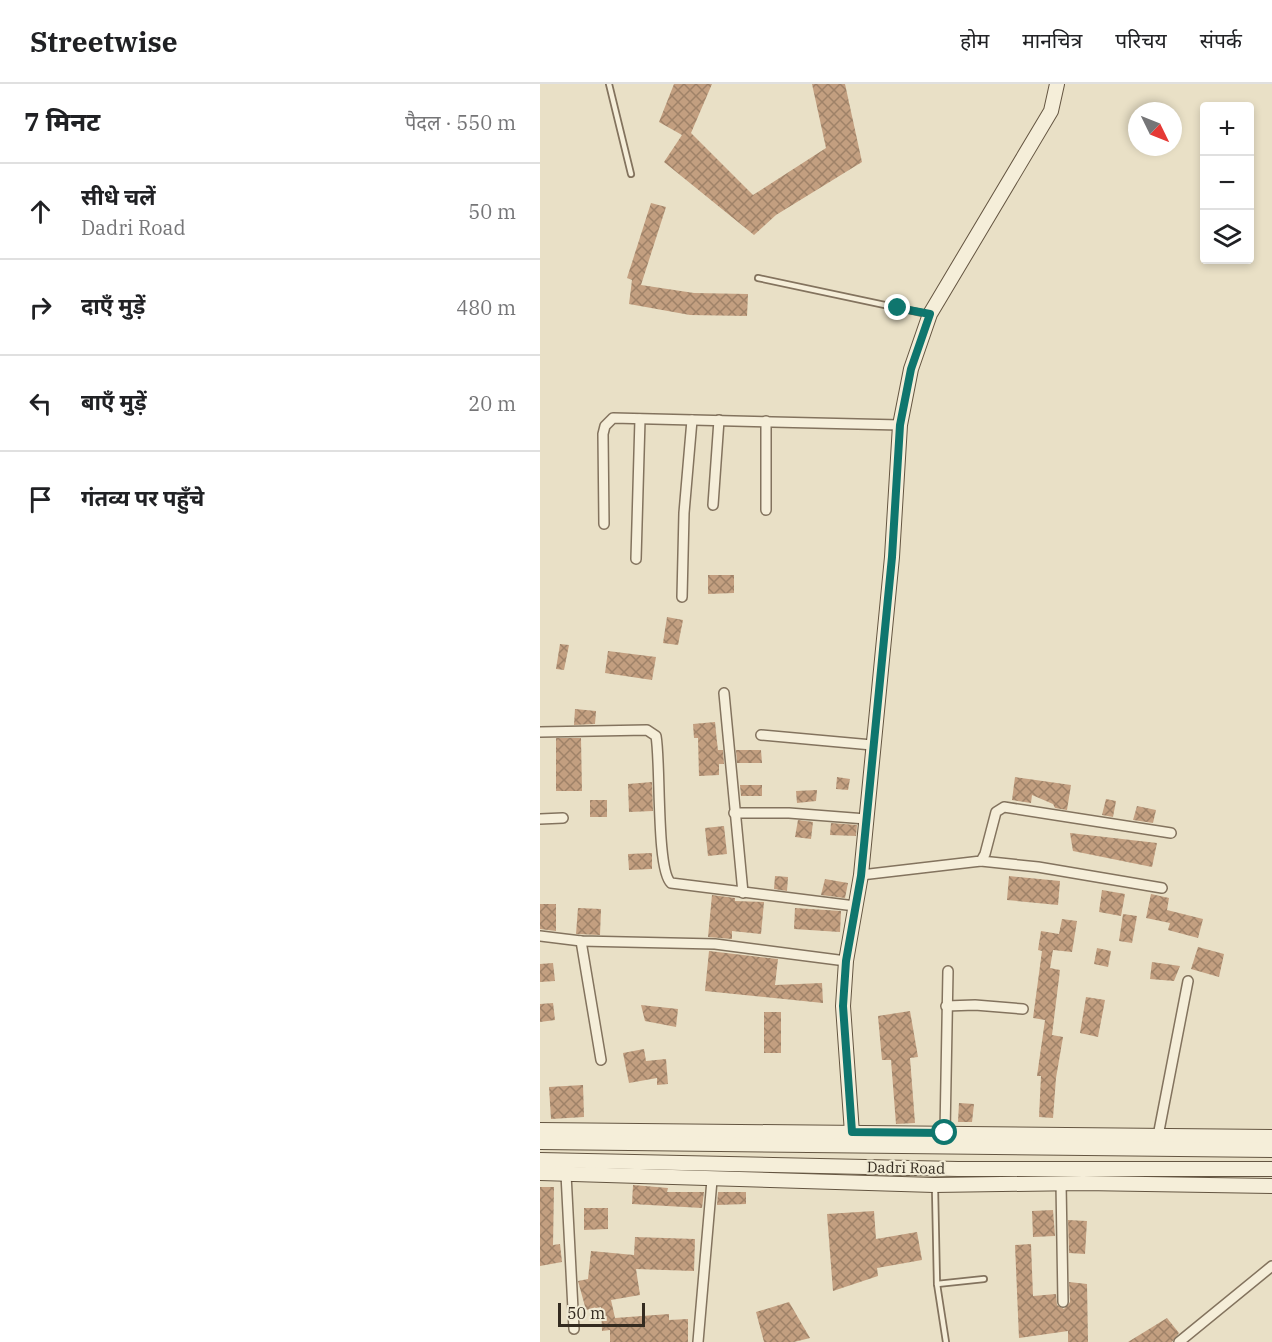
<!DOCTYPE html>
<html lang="hi">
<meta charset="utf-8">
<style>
body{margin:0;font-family:"IBM Plex Serif","Noto Sans Devanagari",serif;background:#f2f2f2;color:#202124}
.controls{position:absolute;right:18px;top:18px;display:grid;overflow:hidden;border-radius:6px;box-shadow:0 3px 9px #0003}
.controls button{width:54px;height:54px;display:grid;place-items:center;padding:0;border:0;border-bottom:2px solid #e0e0e0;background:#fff;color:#202124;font:30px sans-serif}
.compass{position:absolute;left:588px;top:18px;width:54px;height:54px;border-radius:50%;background:#fff;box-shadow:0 3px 9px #0003;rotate:133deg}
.scale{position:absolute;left:18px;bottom:15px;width:87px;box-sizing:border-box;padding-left:6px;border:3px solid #342b20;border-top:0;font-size:16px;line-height:21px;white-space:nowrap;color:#342b20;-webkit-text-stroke:4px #f1ebd5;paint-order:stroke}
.stop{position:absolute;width:18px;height:18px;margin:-14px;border:4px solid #0f766e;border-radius:50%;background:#fff}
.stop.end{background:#0f766e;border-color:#fff;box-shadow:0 2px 6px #0008}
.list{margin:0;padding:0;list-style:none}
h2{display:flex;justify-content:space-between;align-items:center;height:78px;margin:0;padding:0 24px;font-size:26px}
h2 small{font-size:20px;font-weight:400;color:#757577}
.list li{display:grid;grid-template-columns:39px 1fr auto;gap:18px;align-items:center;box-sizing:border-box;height:96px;padding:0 24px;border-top:2px solid #e0e0e0}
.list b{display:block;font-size:22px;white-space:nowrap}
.list p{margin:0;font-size:20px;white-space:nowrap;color:#757577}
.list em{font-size:20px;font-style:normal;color:#757577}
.icon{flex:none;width:33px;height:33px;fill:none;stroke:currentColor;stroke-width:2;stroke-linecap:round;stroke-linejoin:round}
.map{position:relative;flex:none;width:732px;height:1258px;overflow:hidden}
header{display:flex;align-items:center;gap:36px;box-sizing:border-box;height:84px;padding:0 30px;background:#fff;border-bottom:2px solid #e0e0e0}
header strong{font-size:28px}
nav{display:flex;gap:33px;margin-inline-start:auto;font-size:21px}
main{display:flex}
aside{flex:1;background:#fff}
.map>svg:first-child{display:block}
.building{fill:url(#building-cross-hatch)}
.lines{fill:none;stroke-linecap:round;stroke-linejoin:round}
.lane-casing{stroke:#83735e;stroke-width:8}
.street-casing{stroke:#83735e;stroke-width:12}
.secondary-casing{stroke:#645541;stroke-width:16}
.lane{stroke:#f5eed9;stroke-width:4.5}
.street{stroke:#f5eed9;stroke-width:9}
.secondary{stroke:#f5eed9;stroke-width:14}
.route{stroke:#0f766e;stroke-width:8}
.labels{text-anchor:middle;stroke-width:4.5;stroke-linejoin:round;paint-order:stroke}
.street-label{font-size:15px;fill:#342b20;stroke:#f1ebd5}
</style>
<header>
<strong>Streetwise</strong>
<nav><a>होम</a><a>मानचित्र</a><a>परिचय</a><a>संपर्क</a></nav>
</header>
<main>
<aside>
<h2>7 मिनट<small>पैदल · 550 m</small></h2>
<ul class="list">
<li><svg class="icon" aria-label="ahead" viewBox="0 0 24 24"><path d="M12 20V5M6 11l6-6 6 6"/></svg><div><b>सीधे चलें</b><p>Dadri Road</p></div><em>50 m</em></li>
<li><svg class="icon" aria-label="right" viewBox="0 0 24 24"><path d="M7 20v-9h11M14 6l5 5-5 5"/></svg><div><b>दाएँ मुड़ें</b></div><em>480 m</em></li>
<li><svg class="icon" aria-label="left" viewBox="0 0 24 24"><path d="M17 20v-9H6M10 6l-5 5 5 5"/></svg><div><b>बाएँ मुड़ें</b></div><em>20 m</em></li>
<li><svg class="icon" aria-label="arrive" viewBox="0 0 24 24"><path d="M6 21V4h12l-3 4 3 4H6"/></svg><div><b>गंतव्य पर पहुँचे</b></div></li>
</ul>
</aside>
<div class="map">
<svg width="732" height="1258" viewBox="0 0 732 1258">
<defs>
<pattern id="building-cross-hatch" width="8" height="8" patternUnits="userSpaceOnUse" patternTransform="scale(1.5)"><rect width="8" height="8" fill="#c39f80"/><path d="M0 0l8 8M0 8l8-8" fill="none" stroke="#9f8268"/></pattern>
</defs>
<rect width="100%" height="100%" fill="#e9e0c6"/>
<!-- building -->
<g class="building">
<path d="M134,0H172L151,49L213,111L286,64L272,0H305L322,78L236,131L214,151L124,78L142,51L119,38Z"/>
<path d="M111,119L126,123L101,201L154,209L208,210L207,232L150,231L89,220L92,196L87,194Z"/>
<path d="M168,491H194V509L168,510Z"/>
<path d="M127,533L143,536L138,561L123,559Z"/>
<path d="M20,560L29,561L24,586L16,585Z"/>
<path d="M68,567L116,573L112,596L65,589Z"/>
<path d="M35,625L56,627L55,640L34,641Z"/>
<path d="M175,638L177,658L178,666H183L184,680H179V691L159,692L158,654H154L153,640Z"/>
<path d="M16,654H41L42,707H16Z"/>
<path d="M196,666H221L222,679H197Z"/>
<path d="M297,693L310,695L308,706L296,705Z"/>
<path d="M475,693L531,701L527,726L515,724L513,720L492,711L491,719L472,716Z"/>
<path d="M112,698L113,727L89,728L88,700Z"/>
<path d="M200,701H222V712H201Z"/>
<path d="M277,706L276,717L257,719L256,707Z"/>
<path d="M566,715L576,717L573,733L562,731Z"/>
<rect x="50" y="716" width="17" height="17"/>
<path d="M597,722L616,726L613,739L593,736Z"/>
<path d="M258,736L273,738L271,755L255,753Z"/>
<path d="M291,739L317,741L316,752L290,751Z"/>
<path d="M184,742L187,770L168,772L165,744Z"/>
<path d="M530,749L617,759L612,783L533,767Z"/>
<path d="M112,769V785L89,786L88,770Z"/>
<path d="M235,792L248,793L247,807L234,805Z"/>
<path d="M469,792L520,797L518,821L467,816Z"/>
<path d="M285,795L308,799L305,814L281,811Z"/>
<path d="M562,806L585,810L581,832L559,828Z"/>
<path d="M611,810L629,814L627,826L663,835L658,854L628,846L630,839L606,834Z"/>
<path d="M172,811L195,814V817L224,818L221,850L192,847V855L168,853Z"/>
<path d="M0,820H16V847L0,845Z"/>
<path d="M38,824L61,825L60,851L36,850Z"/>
<path d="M255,824L301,827L300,848L254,845Z"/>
<path d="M583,830L597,832L592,859L579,857Z"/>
<path d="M522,835L537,837L532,868L513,866L510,884L520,886L512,951L523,953L516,994L513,1034L499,1033L501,992H497L505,936L493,934L502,867L498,866L501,847L519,850Z"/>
<path d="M658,863L684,870L679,893L651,885Z"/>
<path d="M557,864L571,867L568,883L554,880Z"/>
<path d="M169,867L238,875L235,901L282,899L283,919L165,907Z"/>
<path d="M612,878L640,882L634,897L610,895Z"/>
<path d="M13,879L15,897L0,898V880Z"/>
<path d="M546,913L565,916L558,953L540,949Z"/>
<path d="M13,919L15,936L0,938V920Z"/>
<path d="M101,921L138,925L136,943L105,937Z"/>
<path d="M370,927L378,973L370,974L375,1039L356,1040L351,976H342L338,932Z"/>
<rect x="224" y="928" width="17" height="41"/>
<path d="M104,965L106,977L126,975L128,1000L117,1001V994L89,999L83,969Z"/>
<path d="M43,1001L44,1033L11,1035L9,1003Z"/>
<path d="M419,1019L434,1020L432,1038H418Z"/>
<path d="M93,1101L128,1104L127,1108H164L162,1124L92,1120Z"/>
<path d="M0,1103H14L13,1161L20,1160L22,1178L0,1182Z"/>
<path d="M178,1108H206V1120L177,1121Z"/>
<path d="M44,1124H68V1145L44,1146Z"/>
<path d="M513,1126L515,1152L493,1153L492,1127Z"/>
<path d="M334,1127L336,1155L377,1148L382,1176L337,1184L338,1192L293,1207L287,1130Z"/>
<path d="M528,1136L547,1137L545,1170L529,1169Z"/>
<path d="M95,1153L155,1155L154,1187L96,1185L100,1211L71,1216L75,1234L129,1230V1236L148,1235V1258H70V1246L62,1247L61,1223L46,1226L38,1197L48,1195L51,1167L94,1171Z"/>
<path d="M491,1160L493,1212L516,1210L517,1221L524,1225L530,1218L529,1198L547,1200L548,1258H528V1247L479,1254L475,1161Z"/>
<path d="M249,1218L270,1254L254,1258H224L216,1228Z"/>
<path d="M627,1234L639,1249L632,1258H588Z"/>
</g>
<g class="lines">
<defs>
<g id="lane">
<path d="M69,0L91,90"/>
<path d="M218,194L387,230"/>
<path d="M395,1104L397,1200L406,1258"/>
<path d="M397,1200L444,1195"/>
</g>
<g id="street">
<path d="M173,421L179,336"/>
<path d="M226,426V337"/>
<path d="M64,440L63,350L65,342L73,334L360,341"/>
<path d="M96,475L100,335"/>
<path d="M142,513L144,429L152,336"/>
<path d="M184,609L203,809"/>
<path d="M0,648L107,646L116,652C121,679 116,786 131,799L315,822"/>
<path d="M221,651L332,661"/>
<path d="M194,729H249L326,735"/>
<path d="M0,735L23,734"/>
<path d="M441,777L498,783L622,804"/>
<path d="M321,791L441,777L445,770L456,728L464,723L631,749"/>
<path d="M0,852L41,857L175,860L306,877"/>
<path d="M41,857L61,976"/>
<path d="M406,922L435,921L483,925"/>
<path d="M405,1049L408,887"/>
<path d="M618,1052L648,897"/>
<path d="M26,1090L34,1245"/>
<path d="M521,1099L523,1218"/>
<path d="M158,1258L172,1096"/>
<path d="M639,1258L732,1182"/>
</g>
<g id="secondary">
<path d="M0,1046L732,1053"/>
<path d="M312,1049L303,922L306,877L321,791L352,473L360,341L371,285L390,230L511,27L517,0"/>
<path d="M0,1058L732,1066"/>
<path d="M0,1076L418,1085H732"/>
<path d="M0,1089L394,1101L543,1099L732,1102"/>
</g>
</defs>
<!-- lane casing -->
<use href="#lane" class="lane-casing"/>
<!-- street casing -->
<use href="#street" class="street-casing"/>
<!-- secondary casing -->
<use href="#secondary" class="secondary-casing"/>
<!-- lane -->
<use href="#lane" class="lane"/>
<!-- street -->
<use href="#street" class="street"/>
<!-- secondary -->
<use href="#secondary" class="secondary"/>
</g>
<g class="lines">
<!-- route -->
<path class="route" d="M358,224L390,230L371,285L360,341L352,473L321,792L306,877L303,922L312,1048L405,1049"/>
</g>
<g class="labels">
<!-- street labels -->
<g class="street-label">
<text transform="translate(366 1084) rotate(1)" y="5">Dadri Road</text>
</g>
</g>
</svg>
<div class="controls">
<button>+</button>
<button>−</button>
<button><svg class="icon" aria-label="layers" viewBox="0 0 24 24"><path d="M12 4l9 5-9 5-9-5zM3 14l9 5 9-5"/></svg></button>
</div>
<svg class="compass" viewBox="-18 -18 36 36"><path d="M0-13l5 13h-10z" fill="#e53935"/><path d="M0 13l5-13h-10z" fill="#757577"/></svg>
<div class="scale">50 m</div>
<div class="stop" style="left:405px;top:1049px"></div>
<div class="stop end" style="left:358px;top:224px"></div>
</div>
</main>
